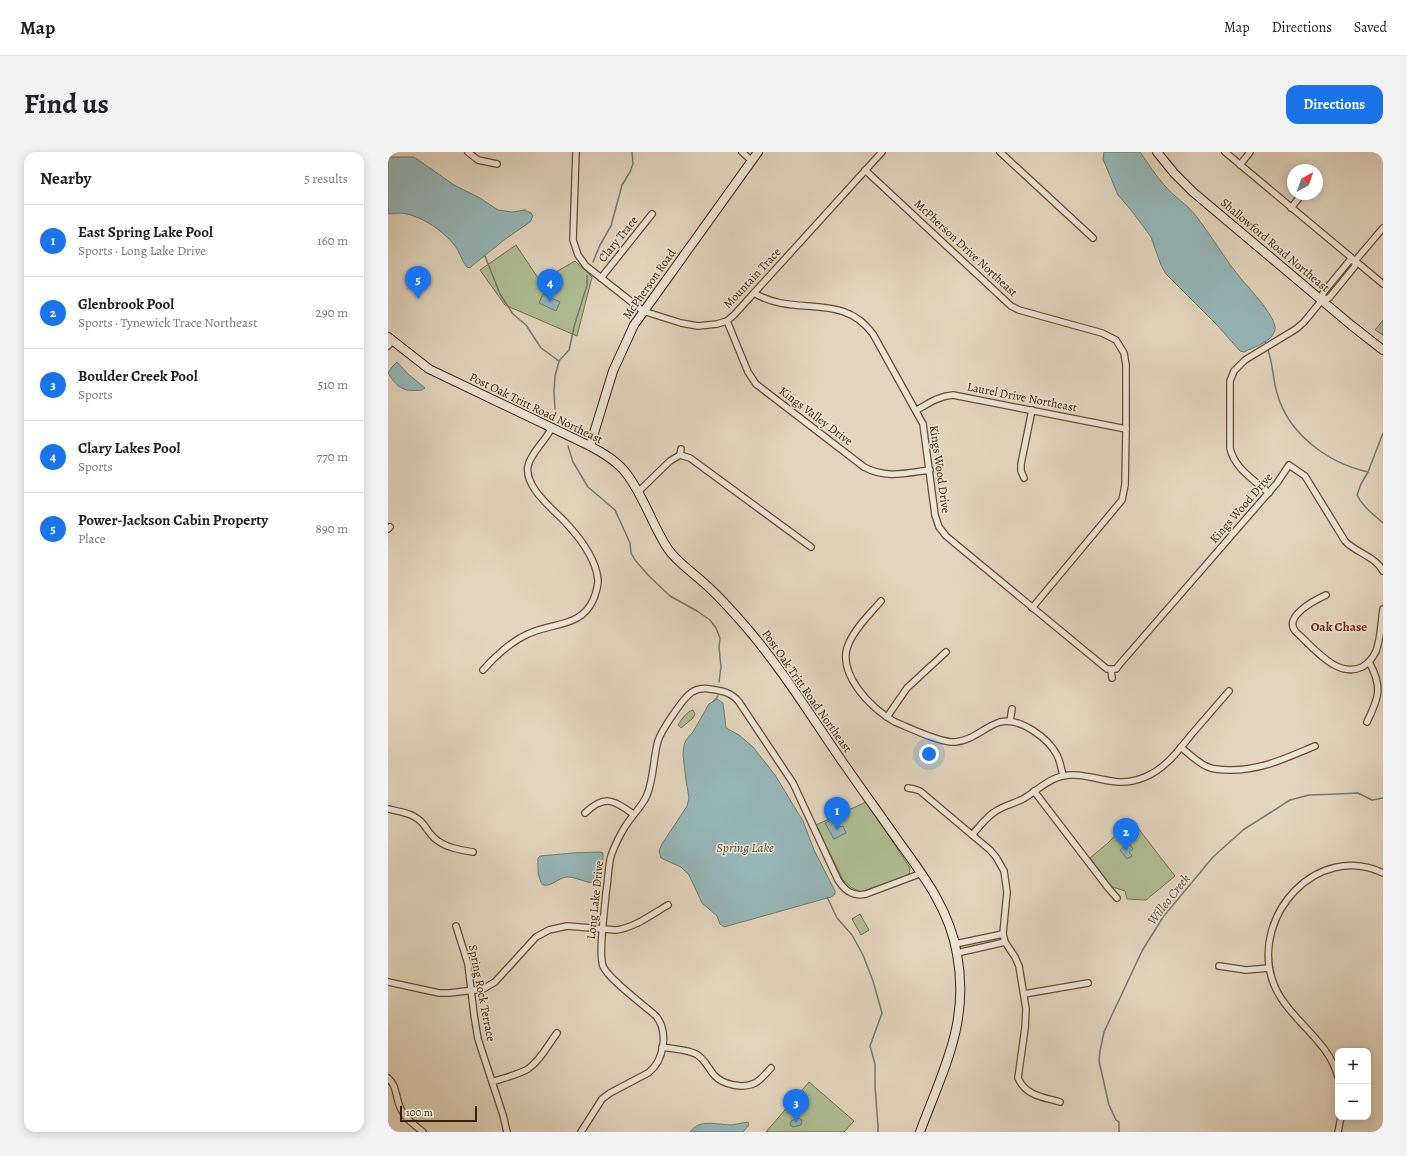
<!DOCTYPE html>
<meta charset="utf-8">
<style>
body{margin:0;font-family:Alegreya,serif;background:#f2f2f2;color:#202124}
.controls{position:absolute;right:12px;bottom:12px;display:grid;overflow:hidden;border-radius:8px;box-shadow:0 2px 10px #0003}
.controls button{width:36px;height:36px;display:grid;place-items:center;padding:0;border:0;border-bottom:1px solid #e0e0e0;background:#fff;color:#202124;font:20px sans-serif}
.compass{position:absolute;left:899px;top:12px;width:36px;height:36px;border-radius:50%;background:#fff;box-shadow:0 2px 10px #0003;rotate:40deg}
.scale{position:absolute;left:12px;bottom:10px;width:77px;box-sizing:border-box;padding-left:4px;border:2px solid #3a2104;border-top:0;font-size:11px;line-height:14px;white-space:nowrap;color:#3a2104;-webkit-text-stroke:3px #ece4d5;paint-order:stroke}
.you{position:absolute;left:541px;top:602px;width:14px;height:14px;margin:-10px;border:3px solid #fff;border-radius:50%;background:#1a73e8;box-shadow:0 0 0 6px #1a73e833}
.badge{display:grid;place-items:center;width:26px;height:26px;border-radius:50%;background:#1a73e8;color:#fff;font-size:13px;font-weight:700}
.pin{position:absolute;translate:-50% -33px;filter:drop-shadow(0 1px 2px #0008)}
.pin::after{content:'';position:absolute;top:21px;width:14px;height:12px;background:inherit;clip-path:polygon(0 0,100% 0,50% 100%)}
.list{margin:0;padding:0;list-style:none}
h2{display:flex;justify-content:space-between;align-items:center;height:52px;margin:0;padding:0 16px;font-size:17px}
h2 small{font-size:13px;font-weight:400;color:#757577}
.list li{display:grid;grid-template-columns:26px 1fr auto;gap:12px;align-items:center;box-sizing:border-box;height:72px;padding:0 16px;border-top:1px solid #e0e0e0}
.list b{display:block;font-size:15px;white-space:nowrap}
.list p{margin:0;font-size:13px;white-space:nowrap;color:#757577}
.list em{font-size:13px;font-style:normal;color:#757577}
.map{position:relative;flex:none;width:995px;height:980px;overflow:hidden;border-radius:12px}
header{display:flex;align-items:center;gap:24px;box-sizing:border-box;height:56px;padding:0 20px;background:#fff;border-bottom:1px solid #e0e0e0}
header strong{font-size:19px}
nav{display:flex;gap:22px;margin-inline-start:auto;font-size:14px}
.intro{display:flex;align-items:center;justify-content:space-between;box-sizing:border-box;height:96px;padding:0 24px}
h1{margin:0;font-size:28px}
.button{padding:10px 18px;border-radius:12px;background:#1a73e8;color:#fff;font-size:14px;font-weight:700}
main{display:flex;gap:24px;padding:0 24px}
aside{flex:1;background:#fff;border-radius:12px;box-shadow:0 2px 10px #0003}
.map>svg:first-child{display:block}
.green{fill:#b0be94;stroke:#75704c}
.water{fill:#96b7b9;stroke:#717b71}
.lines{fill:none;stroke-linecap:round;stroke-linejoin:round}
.stream{stroke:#717b71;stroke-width:1.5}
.street-casing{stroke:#644e32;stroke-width:8}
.secondary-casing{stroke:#3a2104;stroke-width:10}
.street{stroke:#ece4d5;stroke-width:5.5}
.secondary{stroke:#ece4d5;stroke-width:8}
.labels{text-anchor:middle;stroke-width:3;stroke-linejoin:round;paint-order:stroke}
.street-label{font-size:12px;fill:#3a2104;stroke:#ece4d5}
.neighbourhood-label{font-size:13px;font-weight:bold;fill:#7a1f14;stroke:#ece4d5}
.water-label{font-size:13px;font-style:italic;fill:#564e3a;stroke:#ece4d5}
</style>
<header>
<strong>Map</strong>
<nav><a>Map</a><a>Directions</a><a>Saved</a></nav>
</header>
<div class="intro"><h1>Find us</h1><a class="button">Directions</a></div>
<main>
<aside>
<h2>Nearby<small>5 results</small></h2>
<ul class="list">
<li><span class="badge">1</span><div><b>East Spring Lake Pool</b><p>Sports · Long Lake Drive</p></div><em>160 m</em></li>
<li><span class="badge">2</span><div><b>Glenbrook Pool</b><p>Sports · Tynewick Trace Northeast</p></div><em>290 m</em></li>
<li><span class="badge">3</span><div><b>Boulder Creek Pool</b><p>Sports</p></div><em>510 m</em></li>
<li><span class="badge">4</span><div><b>Clary Lakes Pool</b><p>Sports</p></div><em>770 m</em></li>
<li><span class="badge">5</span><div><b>Power-Jackson Cabin Property</b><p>Place</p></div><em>890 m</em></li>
</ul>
</aside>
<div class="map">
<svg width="995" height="980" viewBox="0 0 995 980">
<rect width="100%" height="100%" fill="#e2d6be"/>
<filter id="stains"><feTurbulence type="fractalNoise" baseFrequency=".005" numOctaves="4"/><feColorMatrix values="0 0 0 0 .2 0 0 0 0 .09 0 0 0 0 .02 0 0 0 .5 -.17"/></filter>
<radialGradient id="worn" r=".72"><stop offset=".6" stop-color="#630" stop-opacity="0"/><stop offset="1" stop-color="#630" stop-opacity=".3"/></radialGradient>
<!-- green -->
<g class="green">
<path d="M128,93L152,129L187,109L204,125L189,184L117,153L92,118Z"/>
<path d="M995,168V183L987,178Z"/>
<path d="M305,558L307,562L305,566L293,576L290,573C294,567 298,560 305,558Z"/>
<path d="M478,650C494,672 507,694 522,716L521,723L473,740L464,736L455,728L428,673Z"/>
<path d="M743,667L787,724L758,748L739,747L737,739L725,735L722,733L702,706L721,690Z"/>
<path d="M472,762L481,778L473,783L464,767Z"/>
<path d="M421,930L466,969L456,980H378Z"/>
</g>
<!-- water -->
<g class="water">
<path d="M716,0H752C760,11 768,24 777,34C786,45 799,52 808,64C824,84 837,108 854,128C861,136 890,167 887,178C884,190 866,195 856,200L852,199L829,173L778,122L773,113L763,85L743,58L730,43L715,7Z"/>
<path d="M0,5H26L66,33L92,46L110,58L124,60L137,58L143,61L145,64L142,70L116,88L85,113L82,116L79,115C74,110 72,100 67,94C56,79 31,62 12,61C8,61 4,62 0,62Z"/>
<path d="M155,142L172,150L168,159L151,151Z"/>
<path d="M9,210L20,222L37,236L34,238C16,240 10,237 0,221L4,215Z"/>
<path d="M329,547L335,551L338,576L351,583L365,595L387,623L415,669L426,698L447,739V742L443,745L336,775L332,772L329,764L314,751L301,723L293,715L273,706L271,699L274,692L299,654L301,646L298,628L295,603L296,593L298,588L305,580L321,552Z"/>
<path d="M447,666L450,675L455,674L458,681L446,687L437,671Z"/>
<path d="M741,691L745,697L741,700L744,704L739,707L732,698Z"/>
<path d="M212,700L215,701V708L212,730C202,734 190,725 180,725C170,725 165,735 155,733C149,726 150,715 150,706L152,704L184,701Z"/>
<path d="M410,966L414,968L413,973L405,975L402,973L403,969Z"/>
<path d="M360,970L361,973L355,980H302C312,966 329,973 344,973C349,972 354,971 360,970Z"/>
</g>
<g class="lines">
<!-- stream -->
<g class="stream">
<path d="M97,104L112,142L125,162L138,173L153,196L171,209"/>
<path d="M205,110L212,93L223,74L234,33L242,20L245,12L244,0"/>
<path d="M877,190C885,206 884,224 889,241C900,282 940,311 980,320"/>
<path d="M167,257L166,239L167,224L171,209L181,198L186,175L199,133V124"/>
<path d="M995,281L980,320L973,332L969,343C975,355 985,362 995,371"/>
<path d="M180,294L185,310L200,335L227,358L242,391L243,401L247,408L260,423L282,444L309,459L322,468L328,476L332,486L331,495L333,515L331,530"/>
<path d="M325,550L330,544"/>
<path d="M439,745L449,766L464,783L475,803L485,829L494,861L482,894L487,912V934L490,974V980"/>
<path d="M731,980V970L728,968L721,953L711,909L712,899L716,880L754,799L775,765L825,705L855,678L902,648L921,643L949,642L970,641L984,648L995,646"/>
</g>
<defs>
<g id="street">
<path d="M80,0L90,8L109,12"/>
<path d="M188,0L185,88L190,103L198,114L255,159L293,171L310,174L329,172L339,169L346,163L494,0"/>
<path d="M354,0L364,9"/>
<path d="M612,0L705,86"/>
<path d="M837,0L995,132"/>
<path d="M852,13L862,0"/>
<path d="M477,18L623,154L631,158L714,181L728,188L736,201L738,213V277L737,333L734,348L644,456"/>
<path d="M903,56L914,42"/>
<path d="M213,126L264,62"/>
<path d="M366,141C407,166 454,139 485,182L535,272L547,363L551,375L558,384L719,517H728L731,513L889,331L901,313L917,324L957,389C968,401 987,404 995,419"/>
<path d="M934,148L941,146L967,114V109L995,76"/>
<path d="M339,169L360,220L368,232L476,315C498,327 518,321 542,318"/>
<path d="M0,194L4,189"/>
<path d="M529,258C541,251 551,244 565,243L738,277"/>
<path d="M292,303L293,297"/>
<path d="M636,326L633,319V312L644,258"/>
<path d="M250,340L282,309L292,303L302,306L423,395"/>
<path d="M881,341C866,328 846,316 842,296V229L846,219L857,208L908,177L916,170L934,148L935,141L962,108L967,109"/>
<path d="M0,377L2,375"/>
<path d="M938,443C927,448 894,465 908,480C925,495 949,527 974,515C981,511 985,506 988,499C993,486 993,470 995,457"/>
<path d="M493,449C482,462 468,475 461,491C447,520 483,557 507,570C522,576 552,591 567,590C584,589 596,575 612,570C632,565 660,586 669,603C672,609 673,616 675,623"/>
<path d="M95,518C106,505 124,489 140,482C165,470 194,476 206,446C208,440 210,435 210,428C208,407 192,386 178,371C165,357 136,335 140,314C143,300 158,289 164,275"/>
<path d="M723,518L724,526"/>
<path d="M499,565L519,536L558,500"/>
<path d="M622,569L624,557"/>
<path d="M979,570C991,545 995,535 981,510"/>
<path d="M793,595C801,602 810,611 820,615C827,618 835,618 842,618C874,618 898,606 927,594"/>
<path d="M520,636L526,637L532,639L602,698L608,705L616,719L619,740L615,782L617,790L627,805L631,814L638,857L637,876L630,926C638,944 655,945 672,950"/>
<path d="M646,639L721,737L729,746"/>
<path d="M0,657C13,660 27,661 36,673C40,679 44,685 50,689C60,696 73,698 85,700"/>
<path d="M197,661C216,643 225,647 245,662"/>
<path d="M584,683C591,675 597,667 605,661C614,654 625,652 635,647C652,637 664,622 686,623C713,624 729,637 757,625C777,617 790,599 803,583C816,568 828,554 841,539"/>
<path d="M68,774L80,812L86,863L90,887L115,963L119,980"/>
<path d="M567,792L615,782"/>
<path d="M569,801L617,790"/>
<path d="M831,814L858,818L881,816"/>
<path d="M0,830L51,841H61L95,837L107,830L148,785L161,778L179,774L228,778C246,776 263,763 280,753"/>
<path d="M636,842L700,831"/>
<path d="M274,895C285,897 298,897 308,902C317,907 320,916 326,923C335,933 355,937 367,931C373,928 378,921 383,916"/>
<path d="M950,925C940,885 896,866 884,827C864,763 929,690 995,721"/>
<path d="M0,926C10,935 7,946 13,957C17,967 27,973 35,980"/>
<path d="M104,930C116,926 129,923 140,917C152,909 160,893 169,881"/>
<path d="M193,980L214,947L222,941L260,921C276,909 281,880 268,864C256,853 220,827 215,814C210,800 217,758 218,741C220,730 220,719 222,708C224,698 230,687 235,678C242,665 255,654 259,643C266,626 265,607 270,589C273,579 295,546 304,540C309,537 316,536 322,537C334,539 343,540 351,550L405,631L450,728C457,739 465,745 478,742L534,721"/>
<path d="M950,980L953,965"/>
</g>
<g id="secondary">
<path d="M769,0L786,21L805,40L963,173L995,198"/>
<path d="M0,185L41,217L202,294C215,301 229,309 238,321C256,344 264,373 280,397C289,410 304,420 316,431C331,444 345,460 358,475C395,518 424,566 456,612C474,638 493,664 511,690C536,724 562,759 569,802C582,870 555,918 532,980"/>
<path d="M202,294L225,219L246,173L370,0"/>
</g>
</defs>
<!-- street casing -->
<use href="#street" class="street-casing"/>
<!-- secondary casing -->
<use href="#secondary" class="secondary-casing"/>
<!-- street -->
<use href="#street" class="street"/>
<!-- secondary -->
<use href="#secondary" class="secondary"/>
</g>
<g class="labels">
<!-- street labels -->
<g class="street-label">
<text transform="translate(230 87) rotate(-51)" y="4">Clary Trace</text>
<text transform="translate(887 93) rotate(40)" y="4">Shallowford Road Northeast</text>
<text transform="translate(578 96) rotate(43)" y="4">McPherson Drive Northeast</text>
<text transform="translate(364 126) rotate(-47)" y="4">Mountain Trace</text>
<text transform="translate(261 132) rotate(-55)" y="4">McPherson Road</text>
<text transform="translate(634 245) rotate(11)" y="4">Laurel Drive Northeast</text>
<text transform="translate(148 256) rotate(26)" y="4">Post Oak Tritt Road Northeast</text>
<text transform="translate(428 264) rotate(37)" y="4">Kings Valley Drive</text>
<text transform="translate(552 317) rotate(82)" y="4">Kings Wood Drive</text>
<text transform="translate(853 356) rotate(-49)" y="4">Kings Wood Drive</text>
<text transform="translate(419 539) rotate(55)" y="4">Post Oak Tritt Road Northeast</text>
<text transform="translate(207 748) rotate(-84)" y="4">Long Lake Drive</text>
<text transform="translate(94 841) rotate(79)" y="4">Spring Rock Terrace</text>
</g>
<!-- neighbourhood labels -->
<g class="neighbourhood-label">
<text x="951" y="479">Oak Chase</text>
</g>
<!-- water labels -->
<g class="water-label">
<text x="357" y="700">Spring Lake</text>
<text transform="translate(780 747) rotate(-52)" y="5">Willeo Creek</text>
</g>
</g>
<rect width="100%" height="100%" filter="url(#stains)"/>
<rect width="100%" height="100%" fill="url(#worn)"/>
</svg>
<div class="controls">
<button>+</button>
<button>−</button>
</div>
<svg class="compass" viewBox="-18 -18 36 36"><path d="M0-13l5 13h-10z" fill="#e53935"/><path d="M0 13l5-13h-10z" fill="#757577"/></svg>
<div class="scale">100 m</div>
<div class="you"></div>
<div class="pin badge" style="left:449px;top:678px">1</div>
<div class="pin badge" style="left:738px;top:699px">2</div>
<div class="pin badge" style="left:408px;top:970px">3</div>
<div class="pin badge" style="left:162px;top:150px">4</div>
<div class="pin badge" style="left:30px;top:147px">5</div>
</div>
</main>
